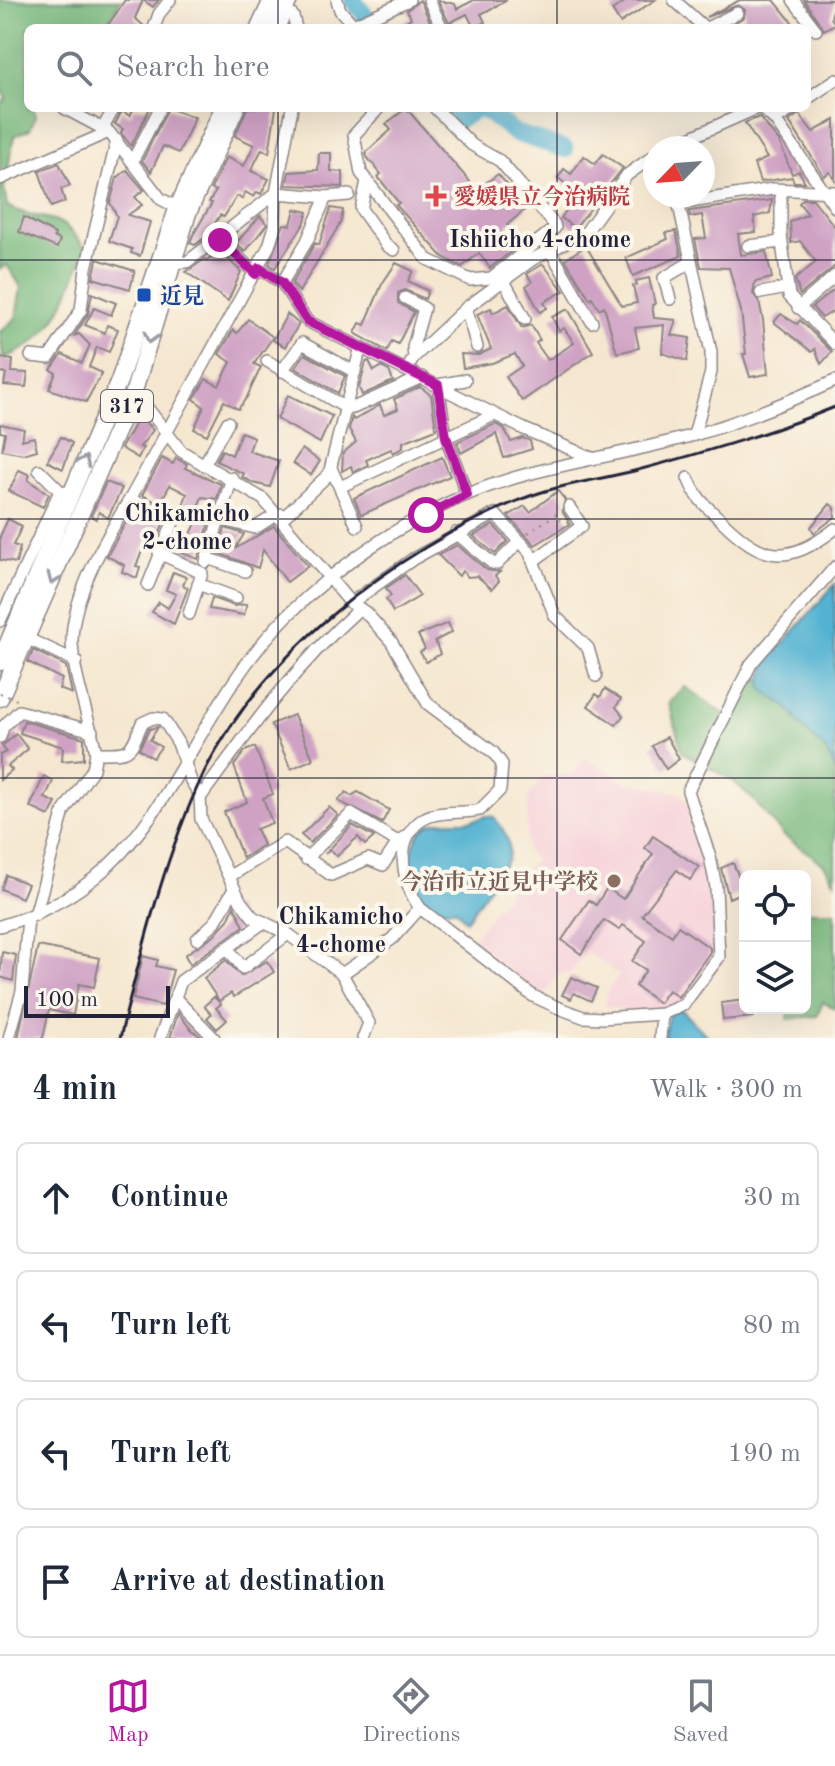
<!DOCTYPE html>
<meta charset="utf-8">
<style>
body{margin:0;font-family:"Old Standard TT","Noto Serif JP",serif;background:#f6f6f7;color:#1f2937}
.controls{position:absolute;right:24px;bottom:24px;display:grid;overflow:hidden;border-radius:12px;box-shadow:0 8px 32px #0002}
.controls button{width:72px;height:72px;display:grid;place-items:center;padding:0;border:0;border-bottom:2px solid #e0e1e3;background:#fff;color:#1f2937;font:40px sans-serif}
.compass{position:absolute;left:643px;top:136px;width:72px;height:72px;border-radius:50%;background:#fff;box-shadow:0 8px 32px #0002;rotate:245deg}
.scale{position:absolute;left:24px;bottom:20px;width:146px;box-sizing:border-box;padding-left:8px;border:4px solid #22223b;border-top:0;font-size:22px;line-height:28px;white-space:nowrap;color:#22223b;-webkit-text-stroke:6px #fbf7ec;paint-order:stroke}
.stop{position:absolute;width:24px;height:24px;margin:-18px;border:6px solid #b5179e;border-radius:50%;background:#fff}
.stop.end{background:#b5179e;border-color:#fff;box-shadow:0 2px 8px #0008}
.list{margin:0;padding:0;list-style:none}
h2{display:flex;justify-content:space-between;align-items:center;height:104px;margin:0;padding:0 32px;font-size:34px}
h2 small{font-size:26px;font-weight:400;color:#747a83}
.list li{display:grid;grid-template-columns:52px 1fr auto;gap:24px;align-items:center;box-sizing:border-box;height:112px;margin:0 16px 16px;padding:0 16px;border:2px solid #e0e1e3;border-radius:12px}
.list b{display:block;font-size:30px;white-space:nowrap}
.list em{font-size:26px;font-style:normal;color:#747a83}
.icon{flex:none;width:44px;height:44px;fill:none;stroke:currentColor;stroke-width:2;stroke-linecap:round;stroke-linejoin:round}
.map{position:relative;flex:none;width:835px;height:1038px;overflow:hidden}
.search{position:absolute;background:#fff;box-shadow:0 8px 32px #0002;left:24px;right:24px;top:24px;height:88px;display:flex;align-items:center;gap:20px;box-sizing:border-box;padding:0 28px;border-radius:12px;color:#747a83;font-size:30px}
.sheet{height:616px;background:#fff}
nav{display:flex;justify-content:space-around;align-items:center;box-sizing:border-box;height:112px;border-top:2px solid #e0e1e3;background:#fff;font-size:22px;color:#747a83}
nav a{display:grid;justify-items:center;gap:4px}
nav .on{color:#b5179e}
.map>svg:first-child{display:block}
.built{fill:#f6cfd8}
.forest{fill:#76b87b;stroke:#4c6d5b;stroke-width:2}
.water{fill:#52b2d1;stroke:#3a6a86;stroke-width:2}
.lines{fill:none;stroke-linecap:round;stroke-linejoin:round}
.river{stroke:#52b2d1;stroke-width:18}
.building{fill:#cfa2c4}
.minor-casing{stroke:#8c8485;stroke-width:14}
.highway-casing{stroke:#8c8485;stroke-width:19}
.path{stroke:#8c8485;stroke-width:2;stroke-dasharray:2 6;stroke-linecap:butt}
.minor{stroke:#fff;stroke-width:11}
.highway{stroke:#fff;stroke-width:16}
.rail{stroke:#22223b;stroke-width:3}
.path-bridge{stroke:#8c8485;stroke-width:2;stroke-dasharray:2 6;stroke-linecap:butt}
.oneway{stroke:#9c9ca7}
.route{stroke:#b5179e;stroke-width:10}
.grid{fill:none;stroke:#22223b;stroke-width:2;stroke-opacity:0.55}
.health-dot{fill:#e0444e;stroke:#fbf7ec;stroke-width:3}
.transit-dot{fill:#1a4fb4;stroke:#fbf7ec;stroke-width:3}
.education-dot{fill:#8d6e63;stroke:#fbf7ec;stroke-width:3}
.labels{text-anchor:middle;stroke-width:8;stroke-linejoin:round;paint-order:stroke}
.shield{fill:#fbf7ec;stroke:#636270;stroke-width:2}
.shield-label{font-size:20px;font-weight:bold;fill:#22223b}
.health-label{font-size:22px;font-weight:bold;fill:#be3a42;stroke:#fbf7ec;text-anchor:start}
.transit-label{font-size:22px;font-weight:bold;fill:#164399;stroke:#fbf7ec;text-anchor:start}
.education-label{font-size:22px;font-weight:bold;fill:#785e54;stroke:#fbf7ec;text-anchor:end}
.neighbourhood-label{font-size:24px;font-weight:bold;fill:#22223b;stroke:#fbf7ec}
</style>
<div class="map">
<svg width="835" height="1038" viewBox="0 0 835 1038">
<rect width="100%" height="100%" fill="#fbf7ec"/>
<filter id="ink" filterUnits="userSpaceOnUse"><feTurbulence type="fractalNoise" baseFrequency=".0125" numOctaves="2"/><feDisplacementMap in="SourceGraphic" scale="16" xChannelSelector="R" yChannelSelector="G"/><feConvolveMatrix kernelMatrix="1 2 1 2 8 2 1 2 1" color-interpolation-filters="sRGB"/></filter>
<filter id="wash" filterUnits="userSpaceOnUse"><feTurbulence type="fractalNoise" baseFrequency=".006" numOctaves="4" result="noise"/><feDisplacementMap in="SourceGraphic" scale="32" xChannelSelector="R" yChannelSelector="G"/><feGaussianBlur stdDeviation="1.8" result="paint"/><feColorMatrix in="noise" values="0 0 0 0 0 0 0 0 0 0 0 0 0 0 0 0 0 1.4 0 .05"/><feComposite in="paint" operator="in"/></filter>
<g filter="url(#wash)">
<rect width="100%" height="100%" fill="#f5e7cf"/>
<!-- built -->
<path class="built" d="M585,757L625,782L680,793L688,805L709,865L716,955L684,1001L659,1011L620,1010L605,1006L607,992L619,975L587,952L570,973L560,974L541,997L472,939L534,860L526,848L528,797L545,776L572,774Z"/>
<!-- forest -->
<g class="forest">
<path d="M0,0H121L104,28H28V108H33L36,115L30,129L14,136L4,189L7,206C47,227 53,204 86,249C66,297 57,340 3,358L0,332L16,318L21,287L7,265L0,269V104L6,99L0,80Z"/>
<path d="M751,678L773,679L835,739V882L824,864L784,836L751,797L732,780L682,752L669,703L685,687L733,720Z"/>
<path d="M805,911H835V1009L823,1002L817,1016L788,1019L789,1008H805Z"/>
</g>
<!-- water -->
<g class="water">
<path d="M835,584V771C830,751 821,745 806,731C799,725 796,716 790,710C772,692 751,697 768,661Z"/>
<path d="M485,816L494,817C505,831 512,842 508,859L466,921L456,909H434C426,902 417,895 413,886C406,868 411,833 431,824C448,817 468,826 485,816Z"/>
<path d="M681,1009L709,1038H663L669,1014Z"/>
</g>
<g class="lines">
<!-- river -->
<g class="river">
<path d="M353,0L375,28"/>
<path d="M448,108L458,120L479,108"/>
<path d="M482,108L515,133L565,149"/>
</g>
</g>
<g id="blocks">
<!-- building -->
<g class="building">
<path d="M125,0H159L153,7L143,0L135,18L146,28H106Z"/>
<path d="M420,0L433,28H394L411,18L407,10Z"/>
<path d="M438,0L455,4L457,9L474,0H507L481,14L485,22L474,28L467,14L449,23Z"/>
<path d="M628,0H655L620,23L612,10Z"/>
<path d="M740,0H774L797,28H746L744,24L726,28L744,17L745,10L738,5L706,17Z"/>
<path d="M804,0H835L831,18L835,24L824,30Z"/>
<path d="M134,108H150L131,146L121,133L123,129L115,124L122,111L130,116Z"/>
<path d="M168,108L195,117L179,153L163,146L151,172L142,161Z"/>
<path d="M247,108H276L269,153L262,149L251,171L269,179L261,194L257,192L254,197L245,192L242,199L237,196L224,217L220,215L208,235L195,245L190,243L193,235L212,203L209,202L216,191L211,189L226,157L244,166L254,145L235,136Z"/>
<path d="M406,108L477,190L498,174L527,208L507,225L521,244L490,268L479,253L462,267L443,257L396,205L399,203L378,177L381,174L367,157L366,152L391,130L386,124Z"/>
<path d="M799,114L813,132L835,120V180L830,172L824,176L789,121Z"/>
<path d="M759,117L779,141L792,174L799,171L805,182H794L792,177L760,182L754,164L767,158L745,123Z"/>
<path d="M319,153H331V171L343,172V187L286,185L289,172L318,170Z"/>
<path d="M603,154L623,168L575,228L561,218L578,193L558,178L564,169L571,174L584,156L595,164Z"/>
<path d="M59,163L70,186L61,189L65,202L51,207L39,171Z"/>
<path d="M127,170L144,190L135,197L142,205L128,215L150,222L140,256L131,253L132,249L109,241L117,216L110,203L117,178Z"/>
<path d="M803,199H813L835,227V266L800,295L795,279L816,262L800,241L791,243L790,222L808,214L799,203Z"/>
<path d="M772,200L770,213L754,217L756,232L738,234L741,255L766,252L772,278L755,282L753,294L759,301L763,320L768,374L750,377L743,354H746L741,311L729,268L701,267L695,239L706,238L702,215L690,217L689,211Z"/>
<path d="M331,208L343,210L341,222L299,292L292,283L315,243L319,245Z"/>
<path d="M295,209L308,212L304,224L275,268L269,264L284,224L291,225Z"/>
<path d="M260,216L267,224L245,252L236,243Z"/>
<path d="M24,217L55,234L54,237L60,240L57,248L19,232Z"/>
<path d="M676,231L681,256L633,276L626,258L668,239L666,233Z"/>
<path d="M586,246L622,306L637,303L633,286L637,285L636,281L649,278L655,304L652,305L654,318L676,320L671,335L690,338L687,361L662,353L664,325L635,328L639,348L617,353L604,306L599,309L592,297L590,299L565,259Z"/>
<path d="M219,250L241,272L228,301L186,272L205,259L207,261Z"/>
<path d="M97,259L135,271L130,289L93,278Z"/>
<path d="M396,263L413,271L408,281L428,291L425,299L405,290L398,293V303L414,312L398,344L392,341L387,351L355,333L360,323L365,325L382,284Z"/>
<path d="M543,264L564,291L544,302L547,308L540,312L526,286L532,282L527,274Z"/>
<path d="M835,289V310L822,318L812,307Z"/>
<path d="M92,293L116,303L111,315L94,308L85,325L105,333L107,325L118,329L109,352L97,347L89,367L102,373L86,402L49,389L56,373L51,370L62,354L82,363L90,345L79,334L74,336L88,314Z"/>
<path d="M508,305L522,328L531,325L540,340L536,343L548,360L574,343L564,328L559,331L552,317L568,309L593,352L522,401L506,377L522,366L515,354L492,363L463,368L461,354L479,355L491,349L477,314L491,308L493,313Z"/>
<path d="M287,314L299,324L285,347L273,340Z"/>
<path d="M781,314L797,324L800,320L832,352L821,364L815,349L812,352L774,322Z"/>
<path d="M248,319L273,337L254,364L261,367L247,397L238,409L224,401L207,435L194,429L204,407L194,399L206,379L219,386L231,362L219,354L233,330L237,333Z"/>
<path d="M305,354L345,376L338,393L295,368Z"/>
<path d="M1,358L13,360L12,372L28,373L26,387L4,385L6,373L0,372Z"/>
<path d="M369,361L374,371L381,367L389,371L393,381L362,395L359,388L366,362Z"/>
<path d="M420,387L431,395L436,429L403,442V448L393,453L391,449L366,460L368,465L353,472L351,466L342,471L343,453L356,442L349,429L352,417L354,420L380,405L384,415L398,409L394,399Z"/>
<path d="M288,395L332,416L320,443L277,419Z"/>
<path d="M139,416L153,430L140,447L143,448L138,458L121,448Z"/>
<path d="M0,424L24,429L22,440L34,437L37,450L23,454L2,450L5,433L0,432Z"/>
<path d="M495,424L504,428L511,442L523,438L530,441L532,449L504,458L496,434L461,453L457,442Z"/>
<path d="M241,432L254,437L249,451L279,461L270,487L253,483L242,477L244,474L216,461L222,450L232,455Z"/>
<path d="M61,437L72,443L63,469L47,461Z"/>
<path d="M302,449L320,461L311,475L293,463Z"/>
<path d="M442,457L450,476L361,515L354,498Z"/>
<path d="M162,458L173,464L176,458L187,464L185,468L221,484L217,499L202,497L193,519L180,514L187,494L170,485L160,503L172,510L142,495Z"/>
<path d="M19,470L30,475L28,480L49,494L43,507L9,491Z"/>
<path d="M106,482L122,488L108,518L99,512L96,519L91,516Z"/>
<path d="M558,491L565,500L562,511L570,524L535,545L508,516L525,506L530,512Z"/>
<path d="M830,504L835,508V517L814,533L811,527Z"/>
<path d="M130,515L141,521L144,515L163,524L158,538L149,534L136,566L140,567L137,578L122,572L124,565L107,556Z"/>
<path d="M199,516L210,521L198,559L171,549L177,535L189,539Z"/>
<path d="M8,519L22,526L13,545L20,547L16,563L0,560V536Z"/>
<path d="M493,525L508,541L495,554L473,536Z"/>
<path d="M274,526L308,566L287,582L263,550L258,568L218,553L225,528L244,534L235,549Z"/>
<path d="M457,545L487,570L500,572L495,576L499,581L492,589L477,576L468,577L462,571L459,576L438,555Z"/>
<path d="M173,572L186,577L183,585L188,588L174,624L152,612L159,602L168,608L176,594L166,590Z"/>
<path d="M405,575L420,596L393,612L386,599L391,596L386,588Z"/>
<path d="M212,598L234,606L247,604L244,615L209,609Z"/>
<path d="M448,623L452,632L435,641L440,654L426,662L420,652L425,649L418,635Z"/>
<path d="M33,650L66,666L72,694L59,689L62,679L28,662Z"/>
<path d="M605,689L621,699L616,707L623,716L616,725L588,706L596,694L600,697Z"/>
<path d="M294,715L313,759L291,769L271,724Z"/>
<path d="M24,721L84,738V759L62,761L63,747L20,733Z"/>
<path d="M158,727L150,740L161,747L153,758L139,749L149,729Z"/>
<path d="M16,734L28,749L8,766L12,770L0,780V755L6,752L2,746Z"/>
<path d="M667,737L679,759L666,769L652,746Z"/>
<path d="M255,747L273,794L263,798L272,823L256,829L263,845L243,858L224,812L247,802L234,766L245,751Z"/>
<path d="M44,776L53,781L45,798L56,803L49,816L30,807Z"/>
<path d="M346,792L351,796L358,792L389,810L382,823L338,801Z"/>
<path d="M329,807L338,815L310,843L301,835Z"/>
<path d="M352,825L374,837L365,845L358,837L337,856L330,849L325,854Z"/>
<path d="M653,836L699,867L690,880L677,870L642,915L672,936L678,926L710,948V952L678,997L668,990L659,1003L635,986L646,970L632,961L646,941L623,925L619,930L604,920L581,954L562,940L589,900L596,905L607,888L623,899L653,854L645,848Z"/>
<path d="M733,863L745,891L729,898L721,868Z"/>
<path d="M6,875L28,884L22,898L1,889Z"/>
<path d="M234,906L244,926L190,964L185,955L214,935L228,920Z"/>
<path d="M38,946L100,958L94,987L79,984L73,1015L49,1010L43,1038H18Z"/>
<path d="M2,952L16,955L13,981L0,977Z"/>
<path d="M143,956L158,960L156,966L173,970L163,1006L133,999Z"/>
<path d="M226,960L241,976L267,961L274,972L234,997L231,993L219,1001L204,978Z"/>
<path d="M571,977L597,988L591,1001L574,993L571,999L562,995Z"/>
<path d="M214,997L221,1004L216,1008L227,1020L217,1029L207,1018L211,1014L204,1006Z"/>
<path d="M745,1000V1008H752L753,1017L723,1020L721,1003Z"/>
<path d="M178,1013L190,1028L202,1038H170Z"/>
</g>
</g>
</g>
<g filter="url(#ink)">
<use href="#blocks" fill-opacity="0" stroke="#8c8485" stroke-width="2"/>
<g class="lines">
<defs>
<g id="minor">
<path d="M337,0L340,10L356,28"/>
<path d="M429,0L442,28"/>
<path d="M674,0L705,28"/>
<path d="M793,0L816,30"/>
<path d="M282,7L293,16L296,28"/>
<path d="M353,25L409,0"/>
<path d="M154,28L159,14L170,0"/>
<path d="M707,28L737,13"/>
<path d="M807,99L835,80"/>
<path d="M64,108L109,132L161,199L184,211"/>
<path d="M379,108L354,135L361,173L427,259L470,280L491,278L555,228L554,224L500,161L472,145L435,108"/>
<path d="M762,108L775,120L835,207"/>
<path d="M775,120L794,108"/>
<path d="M103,128L114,108"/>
<path d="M667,148L757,108"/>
<path d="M133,160L160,108"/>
<path d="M0,179L109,132"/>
<path d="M367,181L361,209L387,246L394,250"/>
<path d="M781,191V235L789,296L835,344"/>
<path d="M677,196L711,352V372L694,435"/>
<path d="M326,197L349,195"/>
<path d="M678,204L773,189L835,192"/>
<path d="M220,240L256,274"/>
<path d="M748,246L781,242"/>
<path d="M550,250L592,322"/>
<path d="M168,263L187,262L276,193L326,197L307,241L282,283"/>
<path d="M259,268L282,283L307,321L524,429L592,458"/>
<path d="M505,283L525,319"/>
<path d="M761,293L787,288"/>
<path d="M405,298L424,308L413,347L414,357"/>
<path d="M670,299L664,278L691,262"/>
<path d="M466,308L477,347"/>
<path d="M798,308L835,276"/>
<path d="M31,356L49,358L81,310L86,268L117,140"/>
<path d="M267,361L346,408H353L422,377"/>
<path d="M407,370L414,357L466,308L533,259L586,232L627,175L655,155"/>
<path d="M282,371L302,343L355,372"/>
<path d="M465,380L438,385L446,437L467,495"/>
<path d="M134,391L181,451L263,499L348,600L366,613L391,641L428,704L493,752L502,764L500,790L480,810C463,814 440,810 425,818C392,837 402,883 420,908L533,996L559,1008L583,1017L602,1018L662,1014L683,1005L719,957L716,887L710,857L688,791L751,664L835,567"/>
<path d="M204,465L228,422"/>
<path d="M331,468L357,526"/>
<path d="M39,470L60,491"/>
<path d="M688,478C698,501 705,505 722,521C763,561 787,566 835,529"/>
<path d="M340,487L492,416"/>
<path d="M231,522L255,528L277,514L286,515L329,474L360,350"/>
<path d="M456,533L492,563L497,564L520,541"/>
<path d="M159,553L202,573L189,614"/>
<path d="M207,558L232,478"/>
<path d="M533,561L582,526L569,507"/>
<path d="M206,562L207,558L245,571"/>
<path d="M198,584L236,598"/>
<path d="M148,585L174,520L130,499L269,246L275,226L276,193L292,108"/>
<path d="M351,603L413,559L495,514L529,551L555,616L588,648L596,676"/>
<path d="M0,621L60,491L70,494"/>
<path d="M26,638L76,661"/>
<path d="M0,737L3,727L19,711L92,731"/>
<path d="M96,753C131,753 129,755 142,723L153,718L163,719L178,743L191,781L200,795L201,819L241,902L253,917L288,934L342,974L369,1023L363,1038"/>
<path d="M200,798C249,730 296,665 359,609"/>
<path d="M306,859L351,814L398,842"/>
<path d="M230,876L285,842L331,875L368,859L383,865L398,842L411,832"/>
<path d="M35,915L64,811L93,769L96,753C89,717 74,679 72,643C71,597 107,536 130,499"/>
<path d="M0,926C168,879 176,727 287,616C338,566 400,523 466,495C539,464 619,457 694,435C742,421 790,401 835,381"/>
<path d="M197,939L215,922L234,889"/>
<path d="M229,950L243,968L288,934"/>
<path d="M342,974L392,939L420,908"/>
<path d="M175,998L214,1038"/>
<path d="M9,1038L22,991L28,917"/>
<path d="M160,1038L181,981L264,922"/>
<path d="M660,1038L662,1014"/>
</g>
<g id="highway">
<path d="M259,28L272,0"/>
<path d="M276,28L289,0"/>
<path d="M0,662L119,381L177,209L223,108"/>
<path d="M0,698L134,391L188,213L236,108"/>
</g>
</defs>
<!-- minor casing -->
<use href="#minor" class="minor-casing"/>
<!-- highway casing -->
<use href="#highway" class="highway-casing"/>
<!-- path -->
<path class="path" d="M528,533L556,514L564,527"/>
<!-- minor -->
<use href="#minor" class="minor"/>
<!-- highway -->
<use href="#highway" class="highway"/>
<!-- rail -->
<path class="rail" d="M120,1038C141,953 161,870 196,790C251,661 395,549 522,499C557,485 597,480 634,471C703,453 769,434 835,407"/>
<!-- path-bridge -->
<path class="path-bridge" d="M0,693L17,700"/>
</g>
<!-- one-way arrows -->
<defs><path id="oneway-chevron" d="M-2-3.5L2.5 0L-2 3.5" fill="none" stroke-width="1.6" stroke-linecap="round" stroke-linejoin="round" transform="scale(2)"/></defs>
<g class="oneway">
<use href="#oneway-chevron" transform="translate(150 338) rotate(107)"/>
<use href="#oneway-chevron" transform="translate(84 461) rotate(-66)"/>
<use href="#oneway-chevron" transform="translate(53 579) rotate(114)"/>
</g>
</g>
<g class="lines" filter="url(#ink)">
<!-- route -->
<path class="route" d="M220,240L256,274L259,268L282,283L307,321L438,385L446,437L467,495L426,515"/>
</g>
<!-- grid -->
<path class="grid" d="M278,0V28M557,0V28M278,108V1038M557,108V1038M0,260H835M0,519H835M0,778H835"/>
<!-- markers -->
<path class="health-dot" d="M432 184h8v8h8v8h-8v8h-8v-8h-8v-8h8z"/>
<rect class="transit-dot" x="136" y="287" width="16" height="16" rx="4"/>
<circle class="education-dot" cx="614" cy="881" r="8"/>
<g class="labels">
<!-- shield labels -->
<rect class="shield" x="101" y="390" width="52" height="32" rx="6"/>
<g class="shield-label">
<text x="127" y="413">317</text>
</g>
<!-- health labels -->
<g class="health-label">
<text x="454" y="204">愛媛県立今治病院</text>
</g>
<!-- transit labels -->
<g class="transit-label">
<text x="160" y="303">近見</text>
</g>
<!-- education labels -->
<g class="education-label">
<text x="598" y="889">今治市立近見中学校</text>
</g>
<!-- neighbourhood labels -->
<g class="neighbourhood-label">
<text x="540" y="247">Ishiicho 4-chome</text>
<text x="187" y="521">Chikamicho<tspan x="187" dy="28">2-chome</tspan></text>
<text x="341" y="924">Chikamicho<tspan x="341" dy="28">4-chome</tspan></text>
</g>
</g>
</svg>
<div class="controls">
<button><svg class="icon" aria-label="locate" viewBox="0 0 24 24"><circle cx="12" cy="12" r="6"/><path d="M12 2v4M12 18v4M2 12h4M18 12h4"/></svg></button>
<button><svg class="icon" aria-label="layers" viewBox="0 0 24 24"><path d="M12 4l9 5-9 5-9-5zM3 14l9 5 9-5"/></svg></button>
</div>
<svg class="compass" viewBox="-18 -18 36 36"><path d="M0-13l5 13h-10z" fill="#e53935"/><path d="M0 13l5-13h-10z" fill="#747a83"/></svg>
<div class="scale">100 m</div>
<div class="stop" style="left:426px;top:515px"></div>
<div class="stop end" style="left:220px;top:240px"></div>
<div class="search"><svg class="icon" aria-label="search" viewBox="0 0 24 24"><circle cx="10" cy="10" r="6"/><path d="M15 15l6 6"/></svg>Search here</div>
</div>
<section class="sheet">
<h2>4 min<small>Walk · 300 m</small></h2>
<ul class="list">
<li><svg class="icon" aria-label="ahead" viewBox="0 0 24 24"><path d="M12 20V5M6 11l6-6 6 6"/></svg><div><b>Continue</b></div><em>30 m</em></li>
<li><svg class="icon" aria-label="left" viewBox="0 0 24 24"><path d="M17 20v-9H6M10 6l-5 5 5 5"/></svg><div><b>Turn left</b></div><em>80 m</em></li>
<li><svg class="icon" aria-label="left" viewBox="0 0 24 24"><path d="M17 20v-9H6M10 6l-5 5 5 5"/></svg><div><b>Turn left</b></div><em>190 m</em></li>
<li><svg class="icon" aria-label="arrive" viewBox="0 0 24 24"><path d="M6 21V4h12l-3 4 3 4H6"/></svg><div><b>Arrive at destination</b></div></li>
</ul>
</section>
<nav>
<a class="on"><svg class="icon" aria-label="map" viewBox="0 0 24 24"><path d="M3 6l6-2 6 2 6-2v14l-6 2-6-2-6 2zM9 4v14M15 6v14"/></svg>Map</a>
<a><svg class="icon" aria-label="directions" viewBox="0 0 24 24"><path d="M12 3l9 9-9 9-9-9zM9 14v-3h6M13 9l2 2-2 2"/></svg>Directions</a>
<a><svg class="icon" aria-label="saved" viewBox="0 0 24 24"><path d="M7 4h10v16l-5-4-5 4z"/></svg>Saved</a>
</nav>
